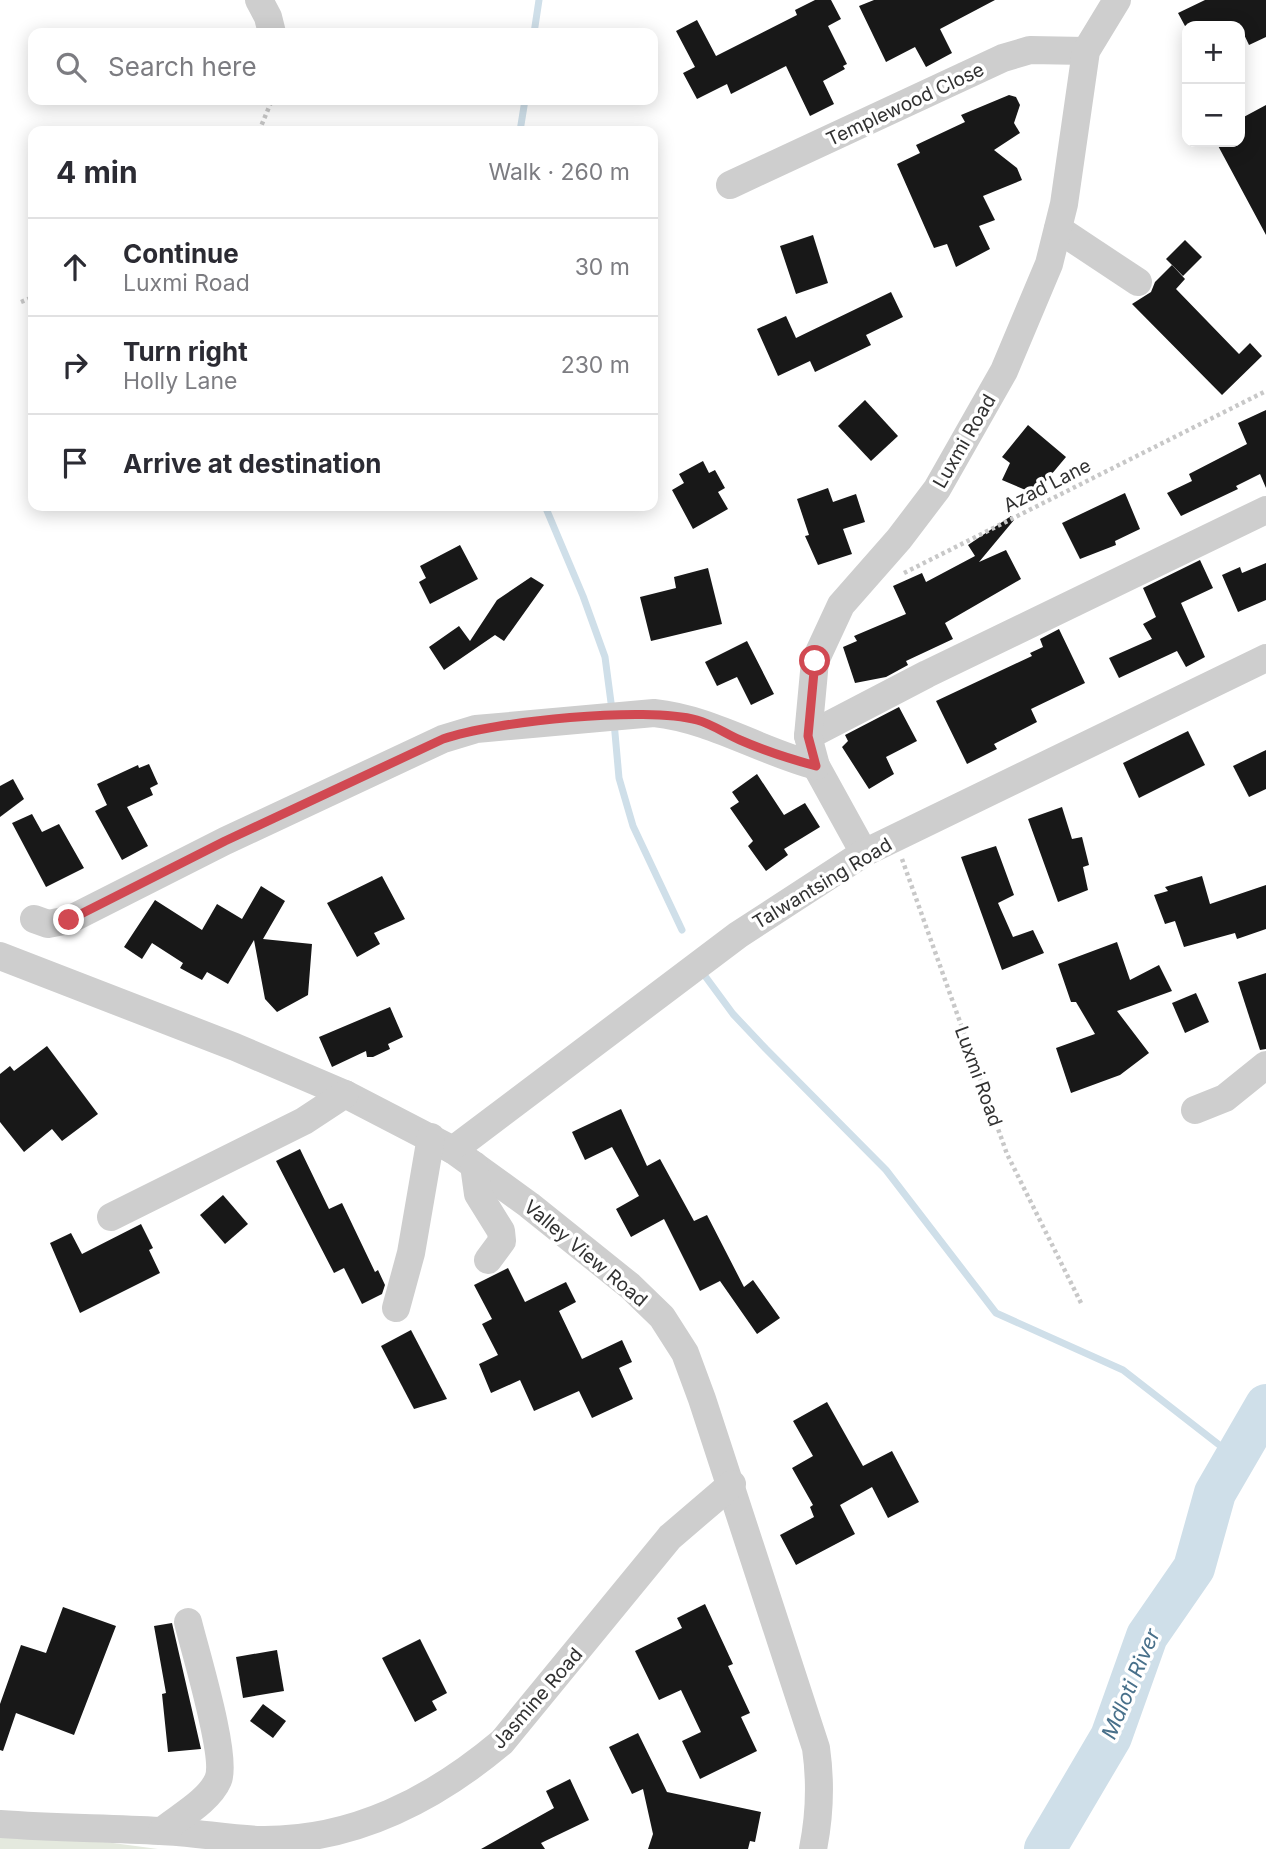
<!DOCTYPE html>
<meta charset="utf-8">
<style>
body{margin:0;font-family:Inter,sans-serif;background:#f2f2f3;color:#2b2b33}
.controls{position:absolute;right:21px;top:21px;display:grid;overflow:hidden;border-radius:14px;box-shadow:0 4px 18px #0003}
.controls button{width:63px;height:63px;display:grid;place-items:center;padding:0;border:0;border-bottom:2px solid #e1e1e2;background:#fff;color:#2b2b33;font:35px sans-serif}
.stop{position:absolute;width:21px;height:21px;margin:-16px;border:5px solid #d14952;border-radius:50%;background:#fff}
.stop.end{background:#d14952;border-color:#fff;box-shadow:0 2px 7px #0008}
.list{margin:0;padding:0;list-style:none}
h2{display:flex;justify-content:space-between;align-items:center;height:91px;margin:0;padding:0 28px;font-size:30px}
h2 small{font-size:23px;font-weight:400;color:#7c7c81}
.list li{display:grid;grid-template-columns:46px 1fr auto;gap:21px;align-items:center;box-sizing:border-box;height:98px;padding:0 28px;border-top:2px solid #e1e1e2}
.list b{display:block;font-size:26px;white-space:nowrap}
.list p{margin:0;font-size:23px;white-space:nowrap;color:#7c7c81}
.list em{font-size:23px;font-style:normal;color:#7c7c81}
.icon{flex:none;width:38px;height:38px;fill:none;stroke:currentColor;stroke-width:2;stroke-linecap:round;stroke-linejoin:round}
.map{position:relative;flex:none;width:1266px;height:1849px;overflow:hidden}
.search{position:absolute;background:#fff;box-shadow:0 4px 18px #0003;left:28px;top:28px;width:630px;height:77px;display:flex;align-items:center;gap:18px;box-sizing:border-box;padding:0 24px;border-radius:14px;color:#7c7c81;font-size:26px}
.panel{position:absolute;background:#fff;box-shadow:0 4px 18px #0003;left:28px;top:126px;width:630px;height:385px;border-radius:14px}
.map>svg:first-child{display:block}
.green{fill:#e4e9de}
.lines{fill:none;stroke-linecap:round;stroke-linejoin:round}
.stream{stroke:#cfdfe9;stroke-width:7}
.river{stroke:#cfdfe9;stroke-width:42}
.building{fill:#181818}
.path{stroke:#c8c8c8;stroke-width:4.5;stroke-dasharray:3.5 3.5;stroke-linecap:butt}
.minor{stroke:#cecece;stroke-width:28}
.route{stroke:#d14952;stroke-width:9}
.labels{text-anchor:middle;stroke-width:7;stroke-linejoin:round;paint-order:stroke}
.street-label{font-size:19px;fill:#313131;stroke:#fff}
.water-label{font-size:21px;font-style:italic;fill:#48708a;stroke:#fff}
</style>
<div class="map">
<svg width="1266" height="1849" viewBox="0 0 1266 1849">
<rect width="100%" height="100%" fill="#fff"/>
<!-- green -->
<path class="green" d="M0,1828L158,1849H0Z"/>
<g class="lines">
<!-- stream -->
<g class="stream">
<path d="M534,33L539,0"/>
<path d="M520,131L525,100"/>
<path d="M545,506L583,596L605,657L612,710"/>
<path d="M614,722L619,778L633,826L682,930"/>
<path d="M705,976L733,1014L766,1049L886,1170L996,1313L1123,1370L1236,1458"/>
</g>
<!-- river -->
<path class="river" d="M1045,1849L1111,1737L1147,1636L1194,1568L1215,1493L1266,1405"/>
</g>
<!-- building -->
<g class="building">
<path d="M815,0H831L841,19L828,26L847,64L843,66L845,69L823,81L834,104L810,116L786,66L731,94L727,84L697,99L683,73L695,67L676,31L697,20L716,56L797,15L795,10Z"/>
<path d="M874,0H995L940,29L952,53L926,67L915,47L886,62L859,6Z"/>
<path d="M1205,0H1266V37L1249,45L1240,26H1185L1178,13Z"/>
<path d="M1009,95L1016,97L1020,105L1014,123L1020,133L994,150L1017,168L1022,180L983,196L995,220L979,226L990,249L956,267L947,244L934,248L897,164L920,153L916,145L965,122L961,115Z"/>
<path d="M1266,105V235L1216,142H1240V119Z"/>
<path d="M813,235L828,283L796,294L780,246Z"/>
<path d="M1185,240L1202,257L1183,276L1166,259Z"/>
<path d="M1172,265L1185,279L1176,289L1239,354L1250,343L1262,356L1222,395L1132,304L1151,292L1155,282Z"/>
<path d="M891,292L903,317L866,335L871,345L815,372L810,361L778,376L757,329L786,316L796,338Z"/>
<path d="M865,400L898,436L871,461L838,426Z"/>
<path d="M1266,410V488L1260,474L1236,486L1238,489L1181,516L1167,493L1192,481L1189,474L1247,444L1238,423Z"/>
<path d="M1028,425L1066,457L1035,494L1002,480L1010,463L1002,457Z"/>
<path d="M703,461L709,473L715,470L725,488L718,492L728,509L693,529L672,490L684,483L679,474Z"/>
<path d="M828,488L833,502L856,494L865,522L843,529L852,554L818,565L805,536L809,535L797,499Z"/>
<path d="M1125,493L1140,529L1115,541L1116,545L1080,559L1062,523Z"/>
<path d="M1011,516L1014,520L979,562L1006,550L1021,579L945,623L953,639L906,661L908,665L886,677L855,683L843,647L857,641L854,636L906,614L893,586L922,573L926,582L975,556L968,545Z"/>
<path d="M460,545L478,579L430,604L419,582L426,578L420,566Z"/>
<path d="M1200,560L1213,588L1181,603L1205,657L1186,667L1177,651L1119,678L1109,658L1152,639L1143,624L1156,617L1143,588Z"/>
<path d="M1266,563V600L1238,612L1222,575L1240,567L1242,573Z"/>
<path d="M708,568L722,624L651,641L640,597L676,588L674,577Z"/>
<path d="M531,577L544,585L504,641L495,635L444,670L429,647L459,626L470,641L497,600Z"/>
<path d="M1059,629L1085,683L1031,709L1037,722L994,744L997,749L967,764L936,701L1032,656L1030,653L1043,647L1040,639Z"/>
<path d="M747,641L774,694L751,705L737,677L717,686L705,662Z"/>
<path d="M899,707L917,741L886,757L894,774L869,789L842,747L848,741L845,735Z"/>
<path d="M1188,731L1205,765L1139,798L1123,763Z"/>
<path d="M1266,750V789L1249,797L1233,766Z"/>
<path d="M149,764L158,784L150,788L153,795L127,807L148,846L122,860L95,811L107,805L97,784L138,765L139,768Z"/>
<path d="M757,774L784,815L805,803L820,827L784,849L788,855L766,871L748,846L753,841L730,808L739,802L732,792Z"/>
<path d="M13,779L24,799L0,817V786Z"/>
<path d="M1062,807L1072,839L1082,837L1089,865L1083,867L1088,890L1058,902L1028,819Z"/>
<path d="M32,814L42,832L59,824L84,868L46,887L12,823Z"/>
<path d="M996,846L1014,895L998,903L1013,937L1033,930L1044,953L1002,970L961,857Z"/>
<path d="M382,876L405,919L374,933L380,944L357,957L327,903Z"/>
<path d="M1202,876L1210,904L1266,885V929L1237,939L1235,933L1184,947L1175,921L1165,924L1154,895L1168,891L1165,887Z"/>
<path d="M261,886L285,901L263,939L312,944L308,995L277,1012L265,999L254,940L228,984L207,972L202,980L180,968L183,963L152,943L142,959L124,947L155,900L202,930L217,904L242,919Z"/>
<path d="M1117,942L1130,980L1159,965L1172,991L1117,1011L1149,1053L1120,1075L1071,1093L1056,1048L1095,1034L1076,1002H1071L1058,964Z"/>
<path d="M1266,973V1049L1260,1050L1238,982Z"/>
<path d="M1196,993L1209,1022L1185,1033L1172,1003Z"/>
<path d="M390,1007L403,1037L388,1044L390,1049L373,1057H367L366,1051L332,1067L319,1037Z"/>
<path d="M47,1046L98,1114L62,1141L52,1129L24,1152L0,1122V1074L10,1066L14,1071Z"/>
<path d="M621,1109L647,1166L660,1159L694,1221L707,1215L744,1287L753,1280L780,1318L757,1334L720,1281L700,1291L664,1219L631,1237L616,1209L639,1196L612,1147L585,1160L572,1132Z"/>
<path d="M300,1149L329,1209L342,1203L375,1272L378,1270L385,1285L382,1294L362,1304L344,1268L334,1273L276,1161Z"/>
<path d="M223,1195L248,1224L225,1244L200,1215Z"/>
<path d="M141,1224L153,1248L149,1250L160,1273L80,1313L50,1243L71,1233L82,1254Z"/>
<path d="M508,1268L525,1302L566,1282L576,1302L559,1311L582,1359L622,1340L632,1362L619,1368L633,1399L592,1418L579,1391L534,1411L520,1380L491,1393L479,1364L498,1355L482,1324L492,1319L474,1285Z"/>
<path d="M411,1330L447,1399L414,1409L381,1346Z"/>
<path d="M827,1402L863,1466L892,1451L919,1502L888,1518L872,1487L840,1505L855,1534L796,1565L780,1535L814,1517L810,1507L813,1505L792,1468L813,1456L793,1421Z"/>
<path d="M705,1604L733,1664L728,1666L750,1713L741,1717L757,1751L700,1779L682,1741L701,1732L681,1690L659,1700L635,1651L682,1628L677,1618Z"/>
<path d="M63,1607L116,1626L74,1735L16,1713L3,1751L0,1750V1704L21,1645L46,1653Z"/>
<path d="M172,1623L201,1749L168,1752L162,1694L166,1693L154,1626Z"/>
<path d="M420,1639L447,1693L432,1701L437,1710L415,1722L382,1658Z"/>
<path d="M277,1650L284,1691L243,1698L236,1657Z"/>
<path d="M263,1704L286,1721L273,1738L250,1721Z"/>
<path d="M638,1733L667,1792L761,1812L755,1842L750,1841L748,1849H648L653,1834L643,1789L632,1794L609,1747Z"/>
<path d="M570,1779L589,1820L541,1843L545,1849H481L554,1808L546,1791Z"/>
</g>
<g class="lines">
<!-- path -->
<g class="path">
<path d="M259,131L272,100"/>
<path d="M21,302L33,297"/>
<path d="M904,573L1266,391"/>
<path d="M902,859L1007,1154L1082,1305"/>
</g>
<!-- minor -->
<g class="minor">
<path d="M259,0L268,17L272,33"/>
<path d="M730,185L1003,58L1030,50L1086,51"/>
<path d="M1058,229L1138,282"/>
<path d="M808,736L927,674L1266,510"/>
<path d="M864,853L816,766L808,736L815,661L841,605L899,539L937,489L1004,371L1049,264L1064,204L1086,51L1117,0"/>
<path d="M34,919L48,924L69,920L225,841L443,739L476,729L654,713C711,719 760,751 816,766"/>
<path d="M0,956L235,1047L345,1094L453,1150L529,1205L630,1286L662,1317L685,1353L702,1399L816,1748C821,1783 820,1814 813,1849"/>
<path d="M1195,1110L1225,1098L1266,1065"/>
<path d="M453,1150L738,935L864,853L1266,658"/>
<path d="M474,1165L478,1194L501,1231L502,1241L488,1260"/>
<path d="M111,1217L304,1121L345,1094"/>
<path d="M396,1308L411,1253L431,1137"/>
<path d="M0,1824C53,1828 106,1828 160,1831C194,1832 227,1839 261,1840C354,1841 433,1800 502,1742L670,1537L732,1484"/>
<path d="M162,1831C179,1817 209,1801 218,1780C228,1758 195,1651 188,1622"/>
</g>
</g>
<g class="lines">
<!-- route -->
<path class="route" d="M69,920L225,841L443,739C494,721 646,706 697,720C712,724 726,734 740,740C765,751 790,759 816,766L808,736L815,661"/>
</g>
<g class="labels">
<!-- street labels -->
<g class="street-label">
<text transform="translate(905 104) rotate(-25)" y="7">Templewood Close</text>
<text transform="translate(964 441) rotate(-60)" y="7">Luxmi Road</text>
<text transform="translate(1047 485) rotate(-27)" y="7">Azad Lane</text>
<text transform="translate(822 883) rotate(-31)" y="7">Talwantsing Road</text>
<text transform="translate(979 1076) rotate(70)" y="7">Luxmi Road</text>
<text transform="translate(586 1253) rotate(40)" y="7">Valley View Road</text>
<text transform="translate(537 1698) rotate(-49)" y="7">Jasmine Road</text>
</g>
<!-- water labels -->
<g class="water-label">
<text transform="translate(1131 1684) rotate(-67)" y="7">Mdloti River</text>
</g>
</g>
</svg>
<div class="controls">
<button>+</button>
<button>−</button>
</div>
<div class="stop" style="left:815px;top:661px"></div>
<div class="stop end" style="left:69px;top:920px"></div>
<div class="search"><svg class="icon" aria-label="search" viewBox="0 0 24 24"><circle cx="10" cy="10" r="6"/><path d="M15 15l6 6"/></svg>Search here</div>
<section class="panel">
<h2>4 min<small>Walk · 260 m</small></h2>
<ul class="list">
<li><svg class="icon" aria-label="ahead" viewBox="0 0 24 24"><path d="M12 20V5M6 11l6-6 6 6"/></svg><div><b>Continue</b><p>Luxmi Road</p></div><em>30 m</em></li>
<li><svg class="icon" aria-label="right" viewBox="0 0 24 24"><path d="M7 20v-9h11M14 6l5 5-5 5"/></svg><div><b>Turn right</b><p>Holly Lane</p></div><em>230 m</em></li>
<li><svg class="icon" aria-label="arrive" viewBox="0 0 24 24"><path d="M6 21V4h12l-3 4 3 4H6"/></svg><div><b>Arrive at destination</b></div></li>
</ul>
</section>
</div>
